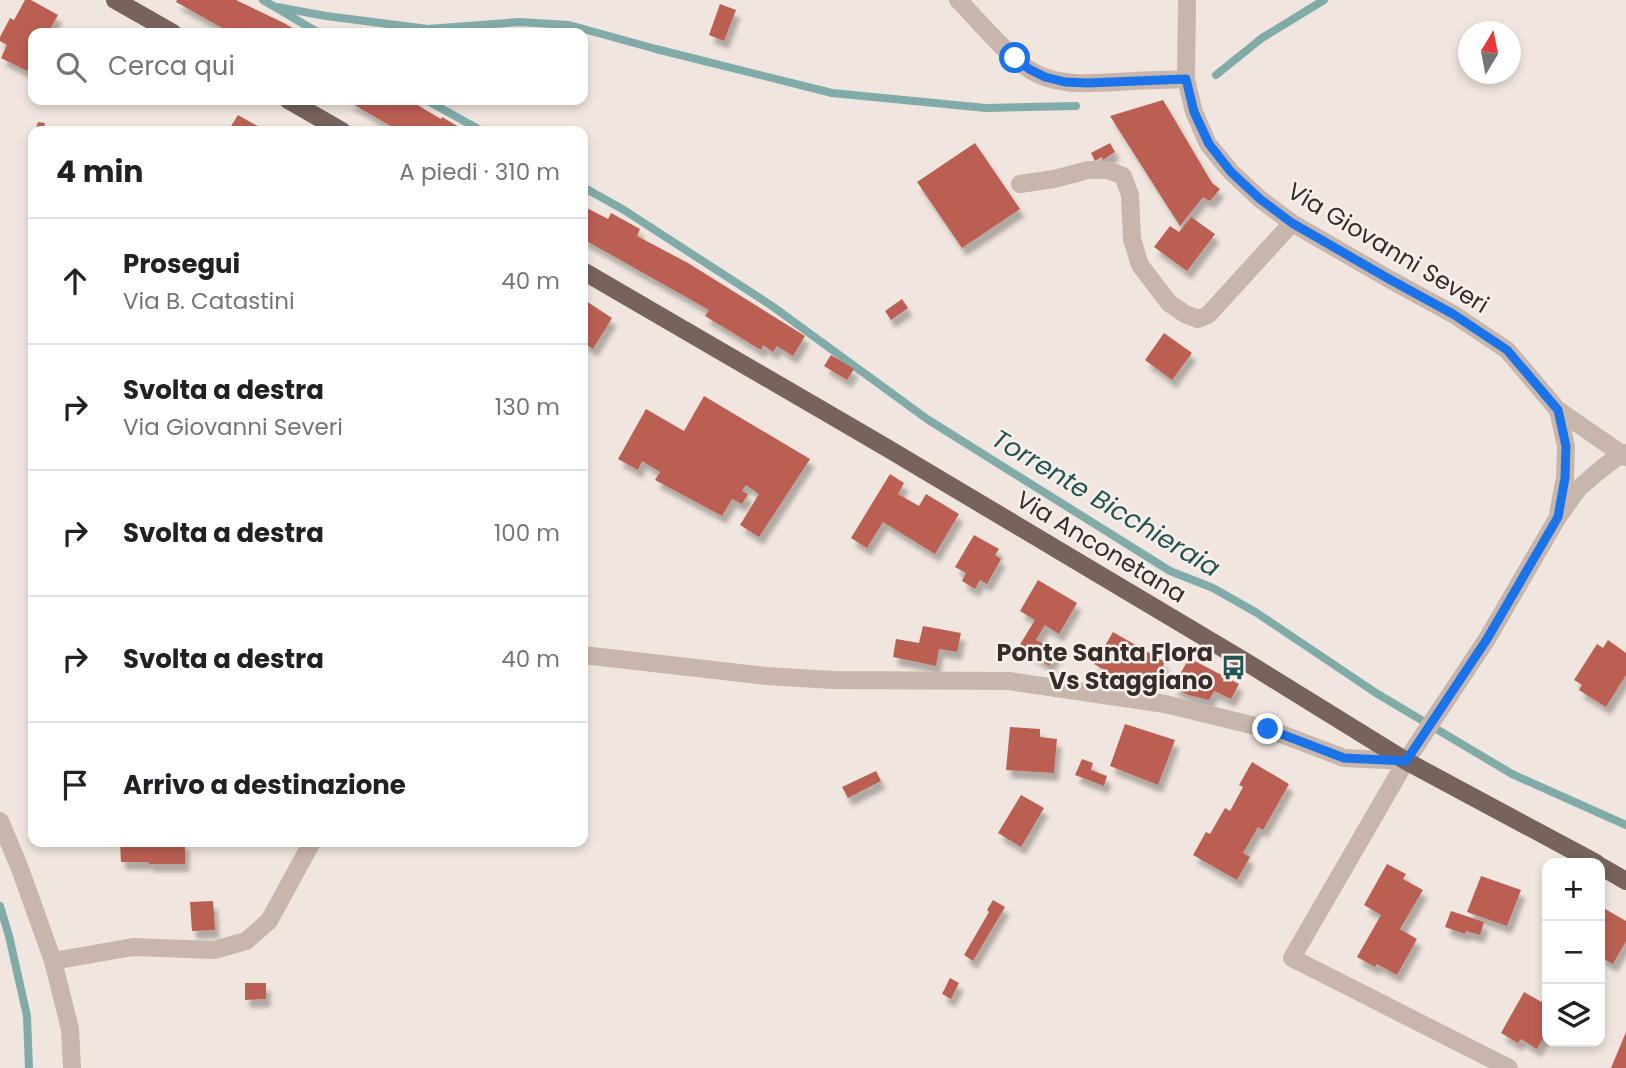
<!DOCTYPE html>
<html lang="it">
<meta charset="utf-8">
<style>
body{margin:0;font-family:Poppins,sans-serif;background:#f2f2f2;color:#202124}
.controls{position:absolute;right:21px;bottom:21px;display:grid;overflow:hidden;border-radius:14px;box-shadow:0 4px 10px #0003}
.controls button{width:63px;height:63px;display:grid;place-items:center;padding:0;border:0;border-bottom:2px solid #e0e0e0;background:#fff;color:#202124;font:35px sans-serif}
.compass{position:absolute;left:1458px;top:21px;width:63px;height:63px;border-radius:50%;background:#fff;box-shadow:0 4px 10px #0003;rotate:10deg}
.stop{position:absolute;width:21px;height:21px;margin:-16px;border:5px solid #1a73e8;border-radius:50%;background:#fff}
.stop.end{background:#1a73e8;border-color:#fff;box-shadow:0 2px 7px #0008}
.list{margin:0;padding:0;list-style:none}
h2{display:flex;justify-content:space-between;align-items:center;height:91px;margin:0;padding:0 28px;font-size:30px}
h2 small{font-size:23px;font-weight:400;color:#757577}
.list li{display:grid;grid-template-columns:46px 1fr auto;gap:21px;align-items:center;box-sizing:border-box;height:126px;padding:0 28px;border-top:2px solid #e0e0e0}
.list b{display:block;font-size:26px;white-space:nowrap}
.list p{margin:0;font-size:23px;white-space:nowrap;color:#757577}
.list em{font-size:23px;font-style:normal;color:#757577}
.icon{flex:none;width:38px;height:38px;fill:none;stroke:currentColor;stroke-width:2;stroke-linecap:round;stroke-linejoin:round}
.map{position:relative;flex:none;width:1626px;height:1068px;overflow:hidden}
.search{position:absolute;background:#fff;box-shadow:0 4px 10px #0003;left:28px;top:28px;width:560px;height:77px;display:flex;align-items:center;gap:18px;box-sizing:border-box;padding:0 24px;border-radius:14px;color:#757577;font-size:26px}
.panel{position:absolute;background:#fff;box-shadow:0 4px 10px #0003;left:28px;top:126px;width:560px;height:721px;border-radius:14px}
.map>svg:first-child{display:block}
.lines{fill:none;stroke-linecap:round;stroke-linejoin:round}
.stream{stroke:#80aba8;stroke-width:8}
.building{fill:#bb5f52;filter:url(#shadow)}
.minor{stroke:#c8b5ab;stroke-width:18}
.major{stroke:#77625c;stroke-width:18}
.route{stroke:#1a73e8;stroke-width:9}
.labels{text-anchor:middle;stroke-width:5;stroke-linejoin:round;paint-order:stroke}
.street-label{font-size:24px;fill:#362c2a;stroke:#f8f0eb}
.poi-label{font-size:24px;font-weight:bold;fill:#362c2a;stroke:#f8f0eb;text-anchor:end}
.water-label{font-size:26px;font-style:italic;fill:#235451;stroke:#f8f0eb}
</style>
<div class="map">
<svg width="1626" height="1068" viewBox="0 0 1626 1068">
<defs>
<filter id="shadow"><feDropShadow dx="4.5" dy="8" stdDeviation="2" flood-color="#0004"/></filter>
</defs>
<rect width="100%" height="100%" fill="#f0e6df"/>
<g class="lines">
<!-- stream -->
<g class="stream">
<path d="M263,0L319,33"/>
<path d="M277,7L326,16L428,29L519,22L569,25L656,49L832,93L986,108L1076,106"/>
<path d="M1216,75L1262,38L1324,0"/>
<path d="M426,100L482,131"/>
<path d="M583,187L624,210L772,306L927,419L1170,571L1213,588L1257,613L1376,693L1512,774L1626,825"/>
<path d="M0,906L9,936L27,1016L29,1068"/>
</g>
</g>
<!-- building -->
<g class="building">
<path d="M25,0H31L58,15L48,33H33V60L27,71L1,58L7,45L0,41V37L10,18L14,20Z"/>
<path d="M177,0H236L284,23L301,33H231L176,2Z"/>
<path d="M720,4L736,10L724,41L709,35Z"/>
<path d="M346,100H409L441,119L442,117L466,131H399Z"/>
<path d="M1163,100L1212,183L1220,189L1210,201L1203,197L1180,226L1110,116Z"/>
<path d="M238,115L252,123L268,131H228Z"/>
<path d="M38,122L45,123L43,131H35Z"/>
<path d="M975,143L1020,209L962,248L917,182Z"/>
<path d="M1110,143L1115,152L1103,160L1102,157L1095,161L1091,153Z"/>
<path d="M583,206L608,219L611,213L640,229L637,236L688,263L805,336L793,356L777,346L773,352L763,345L761,350L705,316L709,310L583,239Z"/>
<path d="M1191,217L1215,234L1187,271L1154,247L1170,226L1179,232Z"/>
<path d="M583,299L612,318L593,349L583,342Z"/>
<path d="M902,299L908,308L891,320L885,311Z"/>
<path d="M1164,333L1192,353L1172,380L1145,360Z"/>
<path d="M831,355L854,369L847,380L824,366Z"/>
<path d="M704,396L810,459L759,537L740,525L759,494L746,485L742,491L748,494L742,504L732,499L722,516L655,480L660,472L642,461L638,470L618,459L646,409L684,431Z"/>
<path d="M890,474L904,483L898,494L919,506L926,494L959,514L935,554L883,522L867,548L851,538Z"/>
<path d="M974,535L999,549L995,555L1001,559L987,584L980,580L975,589L962,581L966,573L955,567Z"/>
<path d="M1038,580L1077,603L1059,634L1045,625L1036,640L1044,644L1046,641L1059,649L1049,666L1019,646L1035,620L1020,611Z"/>
<path d="M923,626L961,633L957,652L939,649L936,666L893,657L896,639L919,643Z"/>
<path d="M1113,632L1165,662L1149,690L1134,686L1121,679L1118,684L1108,679L1111,674L1094,664Z"/>
<path d="M1608,640L1626,653V675L1606,707L1579,690L1582,685L1574,680L1597,644L1603,648Z"/>
<path d="M1189,658L1239,684L1231,699L1214,691L1209,700L1188,695L1173,687Z"/>
<path d="M1125,724L1175,740L1158,785L1110,766Z"/>
<path d="M1010,727L1040,729V737L1057,739L1054,773L1006,770Z"/>
<path d="M1082,759L1093,763L1091,770L1107,776L1104,786L1075,775Z"/>
<path d="M1252,762L1289,784L1263,830L1258,827L1243,853L1250,857L1237,880L1193,855L1206,832L1210,834L1225,808L1230,811L1243,787L1239,785Z"/>
<path d="M876,771L881,781L848,798L842,787Z"/>
<path d="M1021,795L1044,808L1021,847L998,833Z"/>
<path d="M120,842H185V864H149V862H121Z"/>
<path d="M1387,864L1406,874L1403,879L1423,890L1400,929L1417,939L1397,975L1377,964L1375,967L1357,957L1381,915L1364,905Z"/>
<path d="M1481,876L1521,890L1507,926L1467,912Z"/>
<path d="M993,900L1005,907L973,961L964,955L989,912L987,910Z"/>
<path d="M213,901L215,930L192,931L190,902Z"/>
<path d="M1600,906L1626,921V941L1613,964L1600,957Z"/>
<path d="M1451,911L1484,922L1480,935L1466,931L1465,934L1445,927Z"/>
<path d="M950,978L959,983L951,999L942,994Z"/>
<path d="M245,983H266V999L245,1000Z"/>
<path d="M1524,992L1547,1005V1031L1537,1049L1521,1039L1518,1043L1501,1033Z"/>
<path d="M1626,1032V1068H1611Z"/>
</g>
<g class="lines">
<!-- minor -->
<g class="minor">
<path d="M958,0C980,22 1002,50 1027,68C1056,89 1098,83 1132,81C1150,80 1168,80 1186,79"/>
<path d="M1187,0L1186,79L1194,112L1208,144L1231,172L1260,199L1292,223L1389,279L1453,314L1507,350L1558,410L1626,457"/>
<path d="M1020,184L1054,179L1088,170H1108L1123,176L1130,195L1132,239L1140,265L1169,303L1185,314L1198,319L1208,315L1292,223"/>
<path d="M1558,410L1566,446L1565,478L1558,514"/>
<path d="M583,655L766,676L833,680L1009,681L1165,704L1268,729L1344,758L1406,761"/>
<path d="M0,821L19,866L53,961L70,1029L72,1068"/>
<path d="M53,961L133,947L214,950L246,941L269,921L312,842"/>
<path d="M1509,1068L1292,958L1406,761L1487,639L1558,517L1579,488L1600,470L1621,454L1626,453"/>
</g>
<!-- major -->
<g class="major">
<path d="M115,0L173,33"/>
<path d="M288,100L342,131"/>
<path d="M583,271L882,445L1246,662L1406,761L1596,863"/>
<path d="M1600,866L1626,881"/>
</g>
</g>
<g class="lines">
<!-- route -->
<path class="route" d="M1015,58L1029,69L1045,77L1065,82L1088,83L1186,79L1194,112L1209,144L1231,172L1260,199L1292,223L1389,279L1453,314L1507,350L1558,410L1566,446L1565,478L1558,517L1487,639L1406,761L1344,758L1268,729"/>
</g>
<!-- icons -->
<defs>
<symbol id="bus-bare" viewBox="-9 -9 18 18"><path d="M-5-6H5V4H4V6H2V4H-2V6H-4V4H-5ZM-3.5-4V0h7V-4ZM-3.5 1.2v1.5H-2V1.2ZM2 1.2v1.5H3.5V1.2Z" fill="#235451" stroke="#f8f0eb" stroke-width="2.5" paint-order="stroke"/></symbol>
</defs>
<g fill-rule="evenodd">
<use href="#bus-bare" x="1216" y="650" width="35" height="35"/>
</g>
<g class="labels">
<!-- street labels -->
<g class="street-label">
<text transform="translate(1388 248) rotate(31)" y="8">Via Giovanni Severi</text>
<text transform="translate(1101 547) rotate(31)" y="8">Via Anconetana</text>
</g>
<!-- poi labels -->
<g class="poi-label">
<text x="1213" y="661">Ponte Santa Flora<tspan x="1213" dy="28">Vs Staggiano</tspan></text>
</g>
<!-- water labels -->
<g class="water-label">
<text transform="translate(1106 503) rotate(31)" y="9">Torrente Bicchieraia</text>
</g>
</g>
</svg>
<div class="controls">
<button>+</button>
<button>−</button>
<button><svg class="icon" aria-label="layers" viewBox="0 0 24 24"><path d="M12 4l9 5-9 5-9-5zM3 14l9 5 9-5"/></svg></button>
</div>
<svg class="compass" viewBox="-18 -18 36 36"><path d="M0-13l5 13h-10z" fill="#e53935"/><path d="M0 13l5-13h-10z" fill="#757577"/></svg>
<div class="stop" style="left:1015px;top:58px"></div>
<div class="stop end" style="left:1268px;top:729px"></div>
<div class="search"><svg class="icon" aria-label="search" viewBox="0 0 24 24"><circle cx="10" cy="10" r="6"/><path d="M15 15l6 6"/></svg>Cerca qui</div>
<section class="panel">
<h2>4 min<small>A piedi · 310 m</small></h2>
<ul class="list">
<li><svg class="icon" aria-label="ahead" viewBox="0 0 24 24"><path d="M12 20V5M6 11l6-6 6 6"/></svg><div><b>Prosegui</b><p>Via B. Catastini</p></div><em>40 m</em></li>
<li><svg class="icon" aria-label="right" viewBox="0 0 24 24"><path d="M7 20v-9h11M14 6l5 5-5 5"/></svg><div><b>Svolta a destra</b><p>Via Giovanni Severi</p></div><em>130 m</em></li>
<li><svg class="icon" aria-label="right" viewBox="0 0 24 24"><path d="M7 20v-9h11M14 6l5 5-5 5"/></svg><div><b>Svolta a destra</b></div><em>100 m</em></li>
<li><svg class="icon" aria-label="right" viewBox="0 0 24 24"><path d="M7 20v-9h11M14 6l5 5-5 5"/></svg><div><b>Svolta a destra</b></div><em>40 m</em></li>
<li><svg class="icon" aria-label="arrive" viewBox="0 0 24 24"><path d="M6 21V4h12l-3 4 3 4H6"/></svg><div><b>Arrivo a destinazione</b></div></li>
</ul>
</section>
</div>
